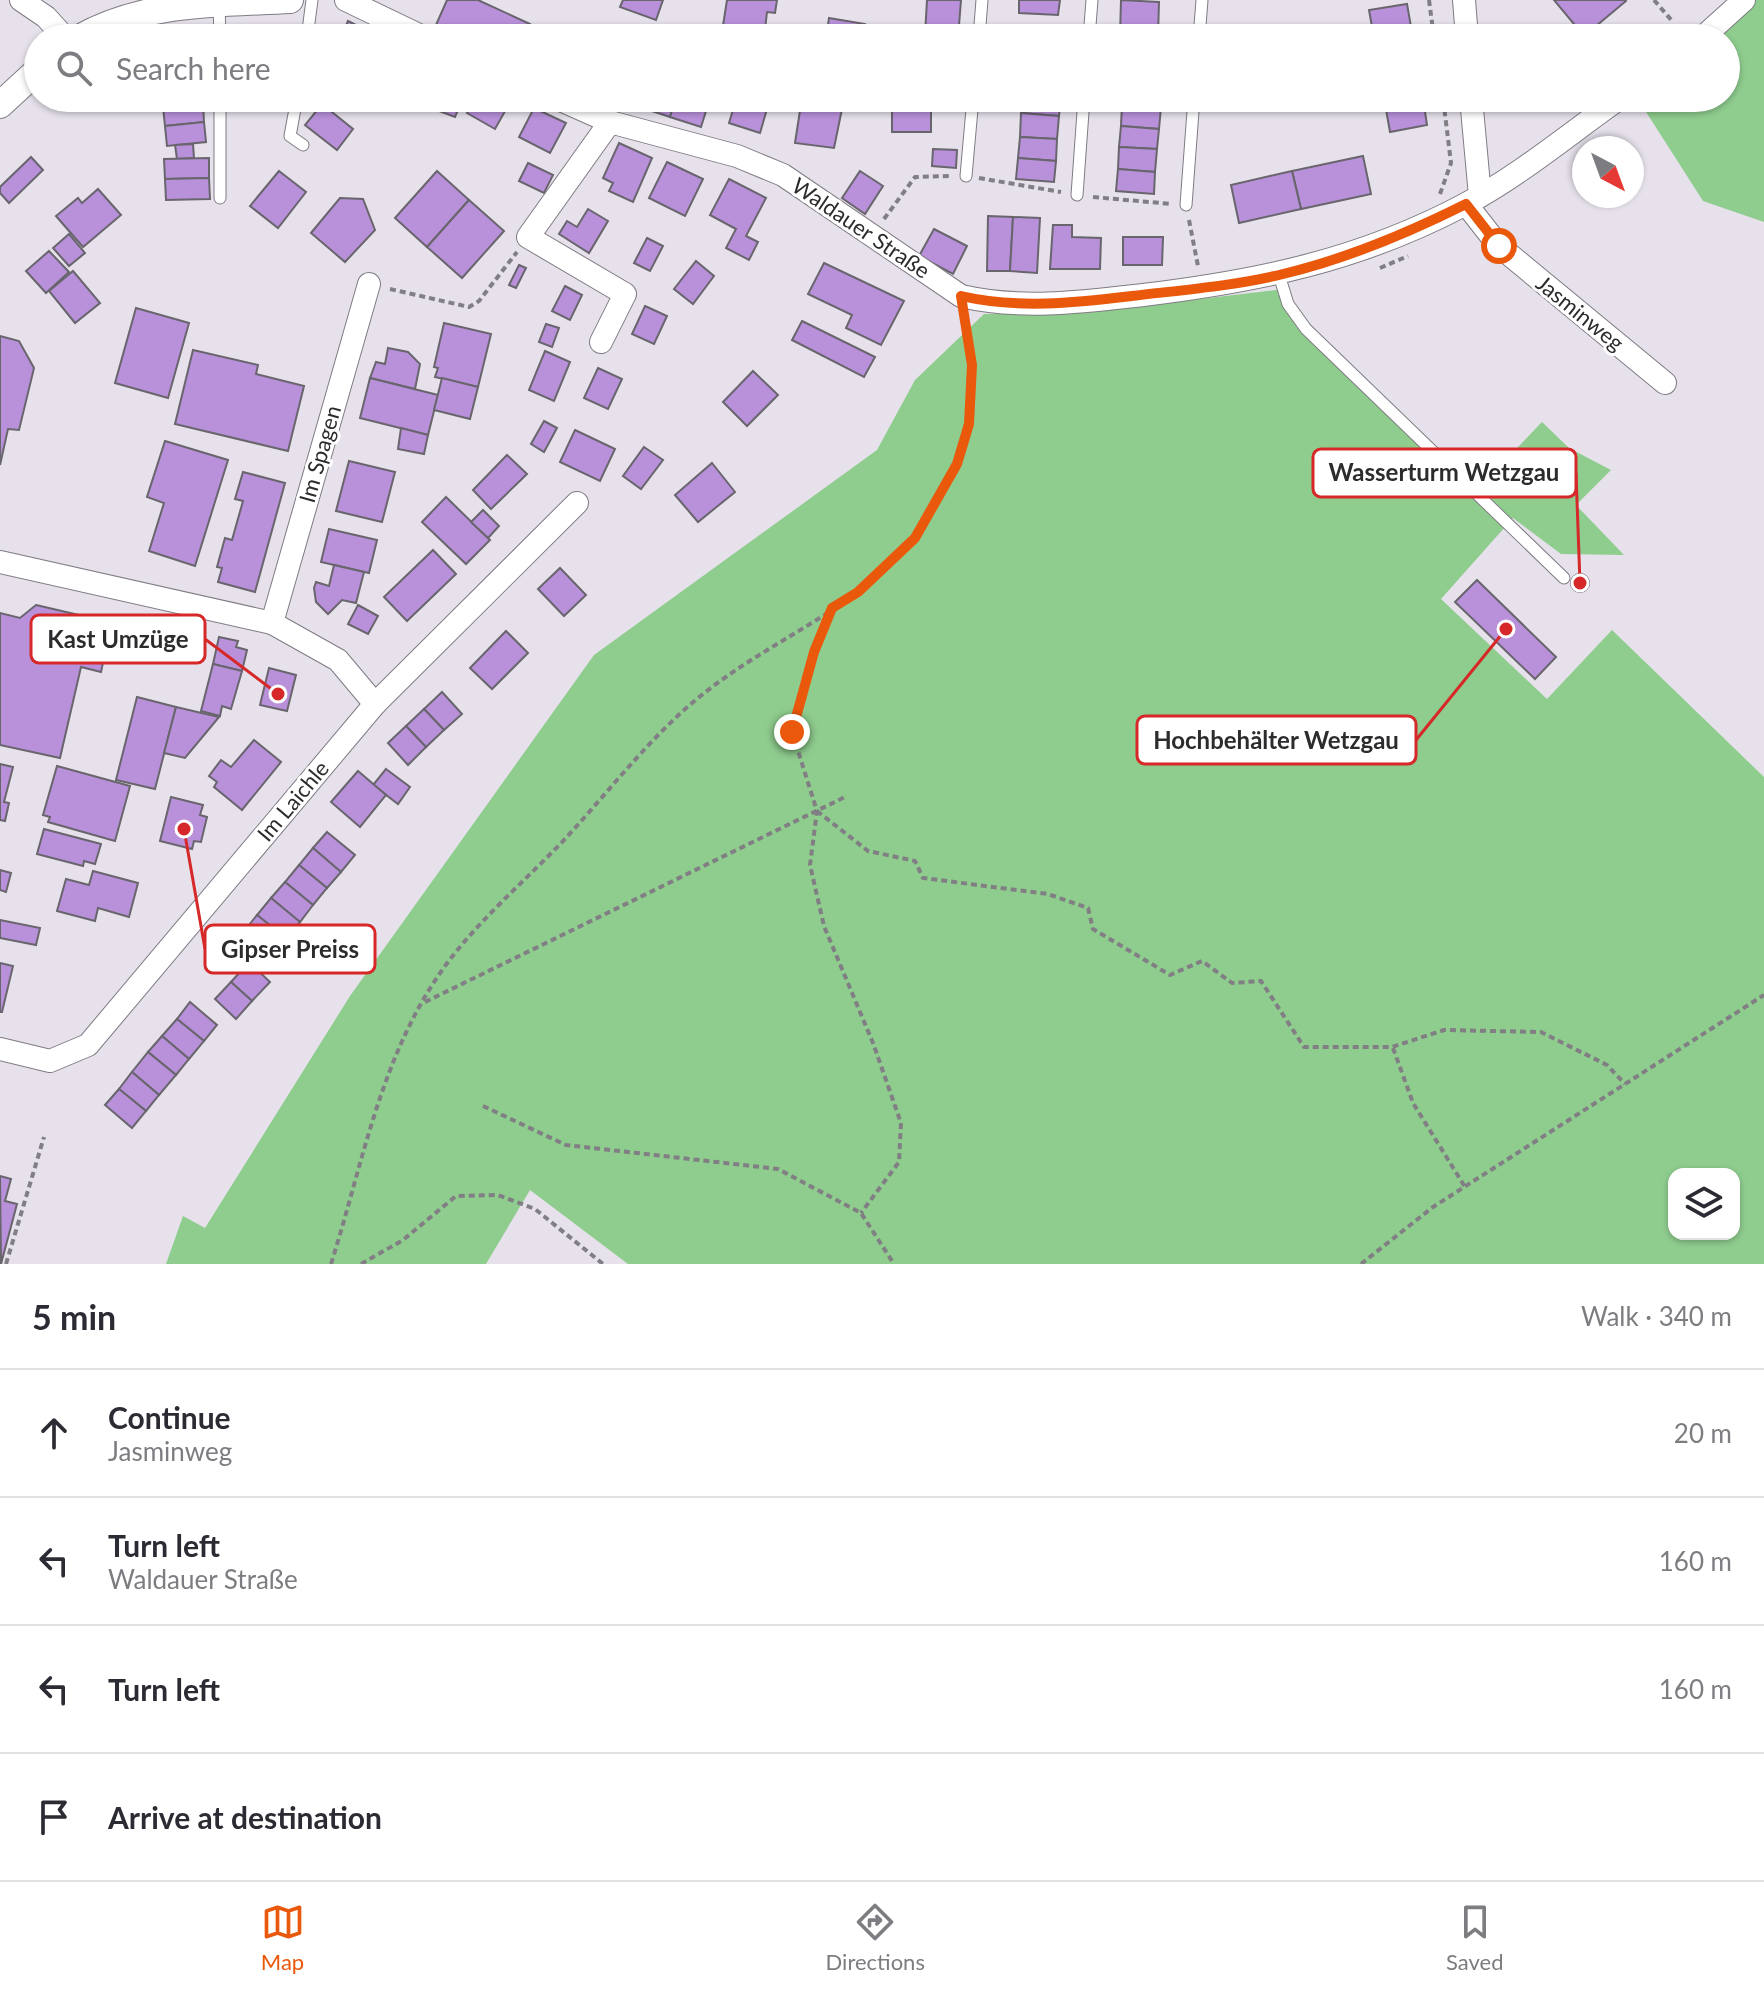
<!DOCTYPE html>
<meta charset="utf-8">
<style>
body{margin:0;font-family:Lato,sans-serif;background:#f7f7f7;color:#2b2b33}
.controls{position:absolute;right:24px;bottom:24px;display:grid;overflow:hidden;border-radius:16px;box-shadow:0 2px 6px #0004}
.controls button{width:72px;height:72px;display:grid;place-items:center;padding:0;border:0;border-bottom:2px solid #e1e1e2;background:#fff;color:#2b2b33;font:40px sans-serif}
.compass{position:absolute;left:1572px;top:136px;width:72px;height:72px;border-radius:50%;background:#fff;box-shadow:0 2px 6px #0004;rotate:139deg}
.stop{position:absolute;width:24px;height:24px;margin:-18px;border:6px solid #ea580c;border-radius:50%;background:#fff}
.stop.end{background:#ea580c;border-color:#fff;box-shadow:0 2px 8px #0008}
.list{margin:0;padding:0;list-style:none}
h2{display:flex;justify-content:space-between;align-items:center;height:104px;margin:0;padding:0 32px;font-size:34px}
h2 small{font-size:26px;font-weight:400;color:#7c7c81}
.list li{display:grid;grid-template-columns:52px 1fr auto;gap:24px;align-items:center;box-sizing:border-box;height:128px;padding:0 32px;border-top:2px solid #e1e1e2}
.list b{display:block;font-size:30px;white-space:nowrap}
.list p{margin:0;font-size:26px;white-space:nowrap;color:#7c7c81}
.list em{font-size:26px;font-style:normal;color:#7c7c81}
.icon{flex:none;width:44px;height:44px;fill:none;stroke:currentColor;stroke-width:2;stroke-linecap:round;stroke-linejoin:round}
.map{position:relative;flex:none;width:1764px;height:1264px;overflow:hidden}
.search{position:absolute;background:#fff;box-shadow:0 2px 6px #0004;left:24px;right:24px;top:24px;height:88px;display:flex;align-items:center;gap:20px;box-sizing:border-box;padding:0 28px;border-radius:44px;color:#7c7c81;font-size:30px}
.sheet{height:616px;background:#fff}
nav{display:flex;justify-content:space-around;align-items:center;box-sizing:border-box;height:112px;border-top:2px solid #e1e1e2;background:#fff;font-size:22px;color:#7c7c81}
nav a{display:grid;justify-items:center;gap:4px}
nav .on{color:#ea580c}
.map>svg:first-child{display:block}
.green{fill:#8fcd8e;fill-rule:evenodd}
.building{fill:#b991db;stroke:#69656d;stroke-width:2}
.lines{fill:none;stroke-linecap:round;stroke-linejoin:round}
.service-casing{stroke:#7f7b83;stroke-width:13}
.minor-casing{stroke:#7f7b83;stroke-width:24}
.tertiary-casing{stroke:#7f7b83;stroke-width:28}
.path{stroke:#817e84;stroke-width:4;stroke-dasharray:6 4;stroke-linecap:butt}
.service{stroke:#fff;stroke-width:11}
.minor{stroke:#fff;stroke-width:22}
.tertiary{stroke:#fff;stroke-width:26}
.route{stroke:#ea580c;stroke-width:10}
.labels{text-anchor:middle;stroke-width:6;stroke-linejoin:round;paint-order:stroke}
.street-label{font-size:22px;fill:#2d2b2e;stroke:#fff}
.leader{fill:none;stroke:#d62828;stroke-width:3}
.callout-dot{fill:#d62828;stroke:#fff;stroke-width:3}
.callout{fill:#fff;stroke:#d62828;stroke-width:3}
.callout-label{font-size:24px;text-anchor:middle;font-weight:bold;fill:#2d2b2e}
</style>
<div class="map">
<svg width="1764" height="1264" viewBox="0 0 1764 1264">
<rect width="100%" height="100%" fill="#e6e1eb"/>
<!-- green -->
<g class="green">
<path d="M1754,0H1764V222L1703,201L1641,104L1647,98H1726V38H1714Z"/>
<path d="M1284,289L1317,334L1477,490L1542,422L1569,448L1611,470L1576,505L1624,555L1561,554L1513,518L1441,599L1547,699L1612,630L1764,777V1264H628L530,1190L486,1264H166L183,1216L205,1228L350,996L594,655L877,450L915,380L984,314L1081,313ZM1674,1174H1734V1234H1674Z"/>
</g>
<!-- building -->
<g class="building">
<path d="M447,0H478L530,24L523,38H463L436,25Z"/>
<path d="M623,0H663L656,20L620,7Z"/>
<path d="M727,0H777L775,13L767,12L764,38L722,32Z"/>
<path d="M927,0H961L958,38L925,35Z"/>
<path d="M1019,0H1060L1058,15L1019,13Z"/>
<path d="M1121,0L1159,2L1158,36H1120Z"/>
<path d="M1554,0H1625L1626,1L1584,36Z"/>
<path d="M1407,4L1413,38H1374L1369,10Z"/>
<path d="M829,18L865,24L863,38H826Z"/>
<path d="M348,21L364,29L360,38H341Z"/>
<path d="M538,25L573,37L572,38H533Z"/>
<path d="M1029,30L1067,33L1066,38H1028Z"/>
<path d="M236,98H275L276,102L236,104Z"/>
<path d="M405,98H463L455,117Z"/>
<path d="M476,98H500L509,104L495,129L467,113Z"/>
<path d="M646,98H676L670,117L643,108Z"/>
<path d="M676,98H710L701,127L670,117Z"/>
<path d="M737,98H771L767,109Z"/>
<path d="M1022,98H1061L1059,116L1021,113Z"/>
<path d="M1123,98H1161V107L1122,104Z"/>
<path d="M1384,98H1423L1427,125L1390,132Z"/>
<path d="M736,100L767,109L760,133L729,123Z"/>
<rect x="892" y="102" width="39" height="30"/>
<path d="M203,103L204,122L165,126L163,107Z"/>
<path d="M322,104L353,129L337,150L305,125Z"/>
<path d="M801,104L842,109L834,148L795,143Z"/>
<path d="M1122,104L1161,107L1159,129L1121,126Z"/>
<path d="M534,108L566,123L550,153L519,137Z"/>
<path d="M1021,113L1059,116L1057,139L1020,137Z"/>
<path d="M204,122L206,142L167,146L165,126Z"/>
<path d="M1121,126L1159,129L1157,149L1119,147Z"/>
<path d="M1020,137L1057,139L1056,161L1018,158Z"/>
<path d="M619,143L652,158L633,202L609,191L613,183L603,178Z"/>
<path d="M193,144L194,158L177,159L175,145Z"/>
<path d="M1119,147L1157,149L1155,172L1118,169Z"/>
<path d="M933,149L957,150L956,168L932,166Z"/>
<path d="M1363,156L1371,194L1301,209L1292,171Z"/>
<path d="M31,157L43,170L9,203L0,193V187Z"/>
<path d="M209,158V178L165,179L164,159Z"/>
<path d="M1018,158L1056,161L1054,182L1016,179Z"/>
<path d="M667,162L703,179L685,216L649,198Z"/>
<path d="M528,163L553,175L544,193L519,181Z"/>
<path d="M1118,169L1155,172L1154,194L1116,191Z"/>
<path d="M279,171L306,192L278,228L250,206Z"/>
<path d="M437,171L469,200L427,247L395,218Z"/>
<path d="M860,171L883,186L865,214L842,198Z"/>
<path d="M1292,171L1301,209L1239,223L1231,185Z"/>
<path d="M209,178L210,199L166,200L165,179Z"/>
<path d="M729,179L766,198L746,236L758,242L749,260L726,248L736,229L710,215Z"/>
<path d="M98,189L121,215L83,247L56,216L78,198L82,203Z"/>
<path d="M340,198L363,199L375,230L345,262L311,233Z"/>
<path d="M469,200L504,231L462,278L427,247Z"/>
<path d="M588,209L608,221L589,253L559,234L567,221L577,227Z"/>
<path d="M988,216L1013,217L1010,271H987Z"/>
<path d="M1013,217L1040,218L1037,273L1010,271Z"/>
<path d="M1053,225H1072V237L1101,238L1100,269H1050Z"/>
<path d="M934,229L967,246L953,274L919,256Z"/>
<path d="M69,234L85,253L69,266L53,248Z"/>
<path d="M1123,237H1163L1162,265H1123Z"/>
<path d="M647,238L663,246L650,271L634,263Z"/>
<path d="M49,251L69,272L46,293L26,271Z"/>
<path d="M696,261L714,276L693,304L674,289Z"/>
<path d="M824,263L904,301L881,345L846,328L852,315L808,294Z"/>
<path d="M519,265L526,268L516,288L509,285Z"/>
<path d="M73,271L100,303L75,323L49,291Z"/>
<path d="M565,286L582,295L570,320L552,311Z"/>
<path d="M645,306L667,316L654,344L632,334Z"/>
<path d="M136,308L189,323L168,398L115,383Z"/>
<path d="M802,321L875,357L864,377L792,340Z"/>
<path d="M444,323L491,334L478,387L435,377L438,368L434,367Z"/>
<path d="M546,324L559,328L552,347L539,342Z"/>
<path d="M0,336L19,341L34,368L19,430L8,429L0,465Z"/>
<path d="M388,348L408,352L420,364L415,389L370,378L376,362L385,364Z"/>
<path d="M193,350L258,365L256,374L304,386L288,451L175,424Z"/>
<path d="M545,351L570,362L554,401L529,390Z"/>
<path d="M598,368L622,379L608,409L584,398Z"/>
<path d="M753,371L778,395L747,426L723,402Z"/>
<path d="M370,378L438,395L428,435L360,418Z"/>
<path d="M442,378L478,387L470,419L434,410Z"/>
<path d="M544,421L557,428L544,452L531,444Z"/>
<path d="M401,428L428,435L424,454L398,449Z"/>
<path d="M575,430L615,449L600,481L560,462Z"/>
<path d="M165,441L228,460L195,566L149,551L164,503L147,497Z"/>
<path d="M644,447L663,460L641,489L623,476Z"/>
<path d="M507,455L527,474L491,509L473,490Z"/>
<path d="M349,461L395,472L382,522L336,511Z"/>
<path d="M712,463L735,492L698,522L675,495Z"/>
<path d="M243,472L285,483L255,592L218,582L222,568L217,567L225,538L232,540L243,501L235,499Z"/>
<path d="M446,497L490,540L466,564L422,522Z"/>
<path d="M483,510L499,526L488,538L471,522Z"/>
<path d="M329,529L377,540L369,573L321,562Z"/>
<path d="M433,550L456,574L407,621L384,597Z"/>
<path d="M334,565L364,572L356,603L342,600L328,614L316,602L314,588L316,582L329,586Z"/>
<path d="M560,568L586,595L564,616L538,589Z"/>
<circle cx="1580" cy="583" r="9"/>
<path d="M1477,580L1556,657L1535,679L1455,602Z"/>
<path d="M36,605L92,618L88,635L108,639L101,672L81,667L60,758L0,745V613L20,618Z"/>
<path d="M358,605L378,616L368,634L348,624Z"/>
<path d="M506,631L528,653L492,689L470,668Z"/>
<path d="M219,637L238,641L236,647L247,650L242,671L213,664Z"/>
<path d="M213,664L242,671L231,709L222,706L220,716L201,711Z"/>
<path d="M269,668L296,675L287,711L260,705Z"/>
<path d="M442,692L462,714L444,730L424,709Z"/>
<path d="M137,697L176,707L155,789L116,780Z"/>
<path d="M176,707L219,717L185,758L164,753Z"/>
<path d="M424,709L444,730L426,747L406,726Z"/>
<path d="M406,726L426,747L408,765L388,743Z"/>
<path d="M254,740L281,762L242,810L214,787L217,782L209,776L221,760L231,767Z"/>
<path d="M0,764L13,767L4,802L9,803L5,821L0,820Z"/>
<path d="M57,766L130,786L115,841L48,822L50,817L43,815Z"/>
<path d="M386,769L410,787L398,804L373,785Z"/>
<path d="M358,771L386,795L360,827L331,802Z"/>
<path d="M171,797L203,805L200,815L207,817L201,842L194,841L192,849L160,841Z"/>
<path d="M44,829L101,844L95,864L84,861L83,866L37,854Z"/>
<path d="M327,832L355,855L341,872L313,848Z"/>
<path d="M313,848L341,872L327,888L299,865Z"/>
<path d="M299,865L327,888L313,905L285,882Z"/>
<path d="M0,870L11,873L6,892L0,890Z"/>
<path d="M93,871L138,883L129,917L98,908L95,921L57,911L66,879L89,885Z"/>
<path d="M285,882L313,905L300,922L271,898Z"/>
<path d="M271,898L300,922L286,938L257,915Z"/>
<path d="M257,915L286,938L273,954L245,930Z"/>
<path d="M0,920L40,928L36,945L0,938Z"/>
<path d="M249,962L270,982L252,1001L231,982Z"/>
<path d="M0,963L13,966L2,1012H0Z"/>
<path d="M231,982L252,1001L236,1019L215,999Z"/>
<path d="M190,1002L217,1025L204,1041L177,1019Z"/>
<path d="M177,1019L204,1041L189,1059L162,1036Z"/>
<path d="M162,1036L189,1059L176,1075L148,1052Z"/>
<path d="M148,1052L176,1075L159,1095L132,1072Z"/>
<path d="M132,1072L159,1095L146,1111L119,1089Z"/>
<path d="M119,1089L146,1111L132,1128L105,1105Z"/>
<path d="M0,1176L11,1179L5,1201L17,1204L1,1264Z"/>
</g>
<g class="lines">
<defs>
<g id="service">
<path d="M219,5L220,38"/>
<path d="M307,38L312,0"/>
<path d="M979,38L982,0"/>
<path d="M1089,38L1092,0"/>
<path d="M1199,38L1202,0"/>
<path d="M220,98V198"/>
<path d="M297,98L290,136L303,145"/>
<path d="M966,176L973,98"/>
<path d="M1077,195L1084,98"/>
<path d="M1186,205L1194,98"/>
<path d="M1279,275L1288,304L1306,329L1564,578"/>
</g>
<g id="minor">
<path d="M21,0L46,17L65,38"/>
<path d="M346,0L425,38"/>
<path d="M1464,0L1467,38"/>
<path d="M1702,38L1744,0"/>
<path d="M556,98L610,122L737,156L783,175L961,296C1022,310 1082,302 1143,295C1259,281 1360,260 1464,205C1519,176 1569,134 1620,98"/>
<path d="M1471,98L1480,196"/>
<path d="M1466,204L1499,246L1665,383"/>
<path d="M369,284L272,623L338,660L375,704"/>
<path d="M601,342L625,294L528,237L610,122"/>
<path d="M0,562L272,623"/>
<path d="M0,1049L50,1061L88,1045L375,704L577,503"/>
</g>
<g id="tertiary">
<path d="M79,38C145,1 217,4 290,0"/>
<path d="M0,105L38,70"/>
</g>
</defs>
<!-- service casing -->
<use href="#service" class="service-casing"/>
<!-- minor casing -->
<use href="#minor" class="minor-casing"/>
<!-- tertiary casing -->
<use href="#tertiary" class="tertiary-casing"/>
<!-- path -->
<g class="path">
<path d="M1429,0L1434,38"/>
<path d="M1654,0L1673,22"/>
<path d="M979,178L1061,192"/>
<path d="M1440,194L1451,163L1443,98"/>
<path d="M1093,197L1172,204"/>
<path d="M884,219L915,177L950,176"/>
<path d="M1189,220L1198,266"/>
<path d="M1380,268L1408,256"/>
<path d="M390,289L469,307L479,301L517,252"/>
<path d="M831,610L814,652L792,732L817,811L810,865L824,926L873,1043L901,1123L899,1162L861,1213"/>
<path d="M817,811L868,851L915,861L923,878L1048,894L1088,908L1093,929L1170,975L1202,961L1232,983L1261,981L1304,1047H1392L1444,1030L1541,1032L1607,1065L1625,1084"/>
<path d="M425,1002L847,796"/>
<path d="M1393,1048L1413,1103L1465,1187"/>
<path d="M483,1106L566,1145L778,1169L861,1213L894,1264"/>
<path d="M6,1264L44,1137"/>
<path d="M331,1264C364,1160 381,1052 448,962C481,918 526,880 564,840C603,798 640,750 683,711C738,661 799,635 857,593C947,528 985,425 966,318"/>
<path d="M361,1264L403,1240L456,1196L498,1195L535,1209L603,1264"/>
<path d="M1361,1264L1433,1207L1764,995"/>
</g>
<!-- service -->
<use href="#service" class="service"/>
<!-- minor -->
<use href="#minor" class="minor"/>
<!-- tertiary -->
<use href="#tertiary" class="tertiary"/>
</g>
<g class="lines">
<!-- route -->
<path class="route" d="M792,732L814,652L832,608L858,592L915,538L957,464L969,424L972,365L961,296C1018,309 1074,303 1132,296C1182,290 1234,286 1283,274C1346,259 1408,233 1466,204L1499,246"/>
</g>
<g class="labels">
<!-- street labels -->
<g class="street-label">
<text transform="translate(861 228) rotate(34)" y="8">Waldauer Straße</text>
<text transform="translate(1580 313) rotate(39)" y="8">Jasminweg</text>
<text transform="translate(320 454) rotate(-74)" y="8">Im Spagen</text>
<text transform="translate(293 801) rotate(-50)" y="8">Im Laichle</text>
</g>
</g>
<!-- callouts -->
<path class="leader" d="M1580 583L1576 473M278 694L205 639M1506 629L1416 740M184 829L205 949"/>
<g class="callout-dot">
<circle cx="1580" cy="583" r="8"/>
<circle cx="278" cy="694" r="8"/>
<circle cx="1506" cy="629" r="8"/>
<circle cx="184" cy="829" r="8"/>
</g>
<g class="callout">
<rect x="1313" y="449" width="263" height="48" rx="8"/>
<rect x="31" y="615" width="174" height="48" rx="8"/>
<rect x="1137" y="716" width="279" height="48" rx="8"/>
<rect x="205" y="925" width="170" height="48" rx="8"/>
</g>
<g class="callout-label">
<text x="1444" y="481">Wasserturm Wetzgau</text>
<text x="118" y="648">Kast Umzüge</text>
<text x="1276" y="749">Hochbehälter Wetzgau</text>
<text x="290" y="958">Gipser Preiss</text>
</g>
</svg>
<div class="controls">
<button><svg class="icon" aria-label="layers" viewBox="0 0 24 24"><path d="M12 4l9 5-9 5-9-5zM3 14l9 5 9-5"/></svg></button>
</div>
<svg class="compass" viewBox="-18 -18 36 36"><path d="M0-13l5 13h-10z" fill="#e53935"/><path d="M0 13l5-13h-10z" fill="#7c7c81"/></svg>
<div class="stop" style="left:1499px;top:246px"></div>
<div class="stop end" style="left:792px;top:732px"></div>
<div class="search"><svg class="icon" aria-label="search" viewBox="0 0 24 24"><circle cx="10" cy="10" r="6"/><path d="M15 15l6 6"/></svg>Search here</div>
</div>
<section class="sheet">
<h2>5 min<small>Walk · 340 m</small></h2>
<ul class="list">
<li><svg class="icon" aria-label="ahead" viewBox="0 0 24 24"><path d="M12 20V5M6 11l6-6 6 6"/></svg><div><b>Continue</b><p>Jasminweg</p></div><em>20 m</em></li>
<li><svg class="icon" aria-label="left" viewBox="0 0 24 24"><path d="M17 20v-9H6M10 6l-5 5 5 5"/></svg><div><b>Turn left</b><p>Waldauer Straße</p></div><em>160 m</em></li>
<li><svg class="icon" aria-label="left" viewBox="0 0 24 24"><path d="M17 20v-9H6M10 6l-5 5 5 5"/></svg><div><b>Turn left</b></div><em>160 m</em></li>
<li><svg class="icon" aria-label="arrive" viewBox="0 0 24 24"><path d="M6 21V4h12l-3 4 3 4H6"/></svg><div><b>Arrive at destination</b></div></li>
</ul>
</section>
<nav>
<a class="on"><svg class="icon" aria-label="map" viewBox="0 0 24 24"><path d="M3 6l6-2 6 2 6-2v14l-6 2-6-2-6 2zM9 4v14M15 6v14"/></svg>Map</a>
<a><svg class="icon" aria-label="directions" viewBox="0 0 24 24"><path d="M12 3l9 9-9 9-9-9zM9 14v-3h6M13 9l2 2-2 2"/></svg>Directions</a>
<a><svg class="icon" aria-label="saved" viewBox="0 0 24 24"><path d="M7 4h10v16l-5-4-5 4z"/></svg>Saved</a>
</nav>
